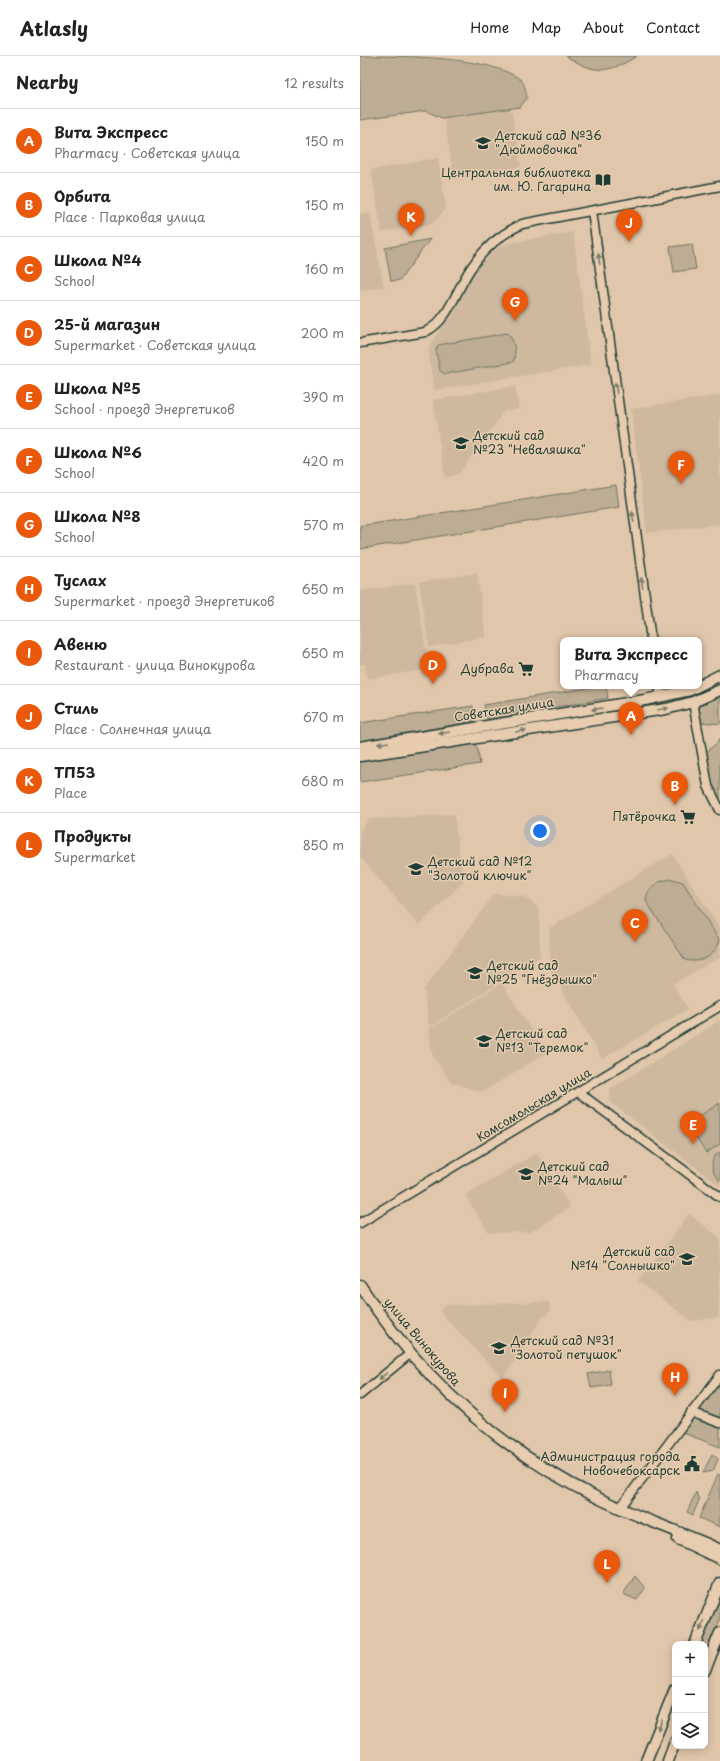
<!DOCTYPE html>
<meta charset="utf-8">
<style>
body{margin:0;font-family:"Playpen Sans",sans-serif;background:#f6f6f6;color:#222}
.controls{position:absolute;right:12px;bottom:12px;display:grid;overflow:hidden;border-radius:8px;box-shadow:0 2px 10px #0003}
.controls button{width:36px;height:36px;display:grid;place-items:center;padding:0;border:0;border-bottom:1px solid #e0e0e0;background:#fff;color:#222;font:20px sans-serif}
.you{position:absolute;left:180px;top:775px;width:14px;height:14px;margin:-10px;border:3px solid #fff;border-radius:50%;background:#1a73e8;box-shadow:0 0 0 6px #1a73e833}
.badge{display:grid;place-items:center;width:26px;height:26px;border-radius:50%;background:#ea580c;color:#fff;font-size:13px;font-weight:700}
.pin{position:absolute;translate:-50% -33px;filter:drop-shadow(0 1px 2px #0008)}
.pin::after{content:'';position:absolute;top:21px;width:14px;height:12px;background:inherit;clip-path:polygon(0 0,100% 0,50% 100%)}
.popup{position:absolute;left:200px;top:581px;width:142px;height:52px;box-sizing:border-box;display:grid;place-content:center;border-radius:8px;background:#fff;filter:drop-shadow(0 1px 3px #0005);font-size:13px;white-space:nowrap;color:#767676}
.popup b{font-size:15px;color:#222}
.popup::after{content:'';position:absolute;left:50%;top:100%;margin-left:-8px;border:8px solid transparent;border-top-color:#fff}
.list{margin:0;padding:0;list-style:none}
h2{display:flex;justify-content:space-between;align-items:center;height:52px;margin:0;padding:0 16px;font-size:17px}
h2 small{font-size:13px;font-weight:400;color:#767676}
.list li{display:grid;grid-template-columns:26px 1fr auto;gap:12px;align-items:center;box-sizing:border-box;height:64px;padding:0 16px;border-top:1px solid #e0e0e0}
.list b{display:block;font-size:15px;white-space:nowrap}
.list p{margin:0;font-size:13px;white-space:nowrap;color:#767676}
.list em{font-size:13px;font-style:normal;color:#767676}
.icon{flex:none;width:22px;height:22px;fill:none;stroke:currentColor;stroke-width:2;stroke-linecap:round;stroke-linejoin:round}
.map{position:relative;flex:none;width:360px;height:1705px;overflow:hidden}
header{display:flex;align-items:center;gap:24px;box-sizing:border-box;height:56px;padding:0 20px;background:#fff;border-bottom:1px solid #e0e0e0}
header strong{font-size:19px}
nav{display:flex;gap:22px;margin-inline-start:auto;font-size:14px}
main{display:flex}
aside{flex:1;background:#fff}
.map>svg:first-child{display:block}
.built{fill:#ceb99f}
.green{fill:#bdad94;stroke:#6e7564}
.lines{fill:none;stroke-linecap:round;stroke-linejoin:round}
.minor-casing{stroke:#1f3d34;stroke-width:11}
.major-casing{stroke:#1f3d34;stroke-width:13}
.minor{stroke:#e8ccaf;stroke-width:8}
.major{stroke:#e8ccaf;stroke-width:10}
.oneway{fill:#797d6b}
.labels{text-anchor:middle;stroke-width:3;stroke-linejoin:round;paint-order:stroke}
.poi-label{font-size:12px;fill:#1f3d34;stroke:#e8ccaf;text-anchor:start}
.street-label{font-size:12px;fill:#1f3d34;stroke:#e8ccaf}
</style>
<header>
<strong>Atlasly</strong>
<nav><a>Home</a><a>Map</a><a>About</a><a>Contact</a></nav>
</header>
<main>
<aside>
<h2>Nearby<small>12 results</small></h2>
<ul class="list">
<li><span class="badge">A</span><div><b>Вита Экспресс</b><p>Pharmacy · Советская улица</p></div><em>150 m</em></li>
<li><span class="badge">B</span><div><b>Орбита</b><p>Place · Парковая улица</p></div><em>150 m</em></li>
<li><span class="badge">C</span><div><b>Школа №4</b><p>School</p></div><em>160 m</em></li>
<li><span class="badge">D</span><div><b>25-й магазин</b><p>Supermarket · Советская улица</p></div><em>200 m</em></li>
<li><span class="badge">E</span><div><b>Школа №5</b><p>School · проезд Энергетиков</p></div><em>390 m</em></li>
<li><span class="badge">F</span><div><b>Школа №6</b><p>School</p></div><em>420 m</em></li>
<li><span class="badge">G</span><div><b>Школа №8</b><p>School</p></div><em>570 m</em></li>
<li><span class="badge">H</span><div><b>Туслах</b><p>Supermarket · проезд Энергетиков</p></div><em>650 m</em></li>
<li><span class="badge">I</span><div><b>Авеню</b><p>Restaurant · улица Винокурова</p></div><em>650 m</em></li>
<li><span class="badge">J</span><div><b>Стиль</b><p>Place · Солнечная улица</p></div><em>670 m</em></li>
<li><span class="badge">K</span><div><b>ТП53</b><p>Place</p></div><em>680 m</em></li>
<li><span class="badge">L</span><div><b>Продукты</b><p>Supermarket</p></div><em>850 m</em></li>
</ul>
</aside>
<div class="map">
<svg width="360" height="1705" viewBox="0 0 360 1705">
<rect width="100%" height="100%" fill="#e0c6aa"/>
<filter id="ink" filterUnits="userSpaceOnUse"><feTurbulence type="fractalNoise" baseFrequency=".025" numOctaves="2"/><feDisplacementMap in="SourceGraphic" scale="8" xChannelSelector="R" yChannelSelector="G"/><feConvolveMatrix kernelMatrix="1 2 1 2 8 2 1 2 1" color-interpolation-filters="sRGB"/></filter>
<g filter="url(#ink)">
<!-- built -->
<g class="built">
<path d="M151,52L161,111L94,123L84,63Z"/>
<path d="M78,102L86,153L72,168L22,176L11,114Z"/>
<path d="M10,157L24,231L0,235V158Z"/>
<path d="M213,176L231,309L74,334L68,293L123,202L133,193L150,187Z"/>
<path d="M155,330L159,353L144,355L99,418L85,421L73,344Z"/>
<path d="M360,339V468L287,477L271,353Z"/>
<path d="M117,517L126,581L69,591L59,526Z"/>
<path d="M55,527L69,613L7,623L5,608H0V535Z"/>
<path d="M94,758L103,826L59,869L0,801V775L9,763Z"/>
<path d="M312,798L360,872V901L313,928L328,953L242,1003L191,915L189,872Z"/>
<path d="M134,838L164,840L179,852L180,901L69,971L64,933Z"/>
<path d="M142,927L186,997L122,1036L90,1026L72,998L69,973Z"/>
<path d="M359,965L360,966V1130L250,1046V1033Z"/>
<path d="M177,1097L210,1151L171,1176L129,1177L105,1139Z"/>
<path d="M329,1158L360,1182L359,1262L331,1265L278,1225Z"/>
<path d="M189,1246L190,1255L182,1262L143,1323L80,1256L85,1249Z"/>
</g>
<!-- green -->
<g class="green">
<path d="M0,0C43,0 131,0 161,24C165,28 166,36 167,42L160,51L82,62L66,55L0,64Z"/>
<path d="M206,0H277C248,18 235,18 206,0Z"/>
<path d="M70,183L40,224L31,225L25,192Z"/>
<path d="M332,188L336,213L314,216L310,191Z"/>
<path d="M147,277C154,280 157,300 153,306L85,318L80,315L76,295L78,289Z"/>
<path d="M256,429L259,451L0,493V470Z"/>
<path d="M240,630H246L248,642L126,663L124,649Z"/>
<path d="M360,638V668L341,666L339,653L342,648Z"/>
<path d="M323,641V644L281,653L280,650Z"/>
<path d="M113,650L115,665L0,685V667Z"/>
<path d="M275,650L276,653L125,678L124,675Z"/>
<path d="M360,682V748L351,728L346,696L357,687Z"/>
<path d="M112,686L117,691L120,708L0,726V704Z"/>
<path d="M313,823L323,826L360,885C354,900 342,908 325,904L286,845C287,830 299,824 313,823Z"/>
<path d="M360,1047V1088L346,1097L327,1068Z"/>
<path d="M360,1096V1125C351,1117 348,1103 360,1096Z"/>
<path d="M249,1314L251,1329L231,1332L228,1318Z"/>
<path d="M360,1328V1391L321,1376L354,1331Z"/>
<path d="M352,1398L358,1403L353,1415L343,1417Z"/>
<path d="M358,1418L360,1419V1471L339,1462Z"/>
<path d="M336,1436L339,1444L333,1459L327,1456Z"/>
<path d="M275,1520L285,1532L277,1544L263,1538Z"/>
<path d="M360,1539V1564L348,1590L345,1591V1588H341L340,1586Z"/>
</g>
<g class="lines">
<defs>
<g id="minor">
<path d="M232,155L291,584"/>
<path d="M0,287L65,276C89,265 97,232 111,212C124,192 141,178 162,168L360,130"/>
<path d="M299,630L301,641"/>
<path d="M333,646L348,730L360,754"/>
<path d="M218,1036L360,1141"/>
<path d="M0,1167L360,950"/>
<path d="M0,1339L46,1301"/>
<path d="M331,1356L360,1367"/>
<path d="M260,1452L360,1319"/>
</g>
<g id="major">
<path d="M0,691L285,644L330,634L360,619"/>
<path d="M0,700L306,653L333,646L360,634"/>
<path d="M0,1229C60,1322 138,1393 238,1442C264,1455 291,1465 318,1476C332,1482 347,1487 360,1494"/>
<path d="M318,1483L360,1503"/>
<path d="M335,1588L360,1527"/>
<path d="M345,1614L360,1577"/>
<path d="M286,1705L315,1633"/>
<path d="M308,1705L315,1686"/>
</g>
</defs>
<!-- minor casing -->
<use href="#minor" class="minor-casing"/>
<!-- major casing -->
<use href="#major" class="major-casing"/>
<!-- minor -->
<use href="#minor" class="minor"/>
<!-- major -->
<use href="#major" class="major"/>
</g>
<!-- one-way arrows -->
<defs><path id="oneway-solid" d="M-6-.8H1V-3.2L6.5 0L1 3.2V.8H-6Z"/></defs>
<g class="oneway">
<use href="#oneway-solid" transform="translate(239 203) rotate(-98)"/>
<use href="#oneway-solid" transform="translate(256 332) rotate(-98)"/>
<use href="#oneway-solid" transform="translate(273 461) rotate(-98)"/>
<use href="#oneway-solid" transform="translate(282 527) rotate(-98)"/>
<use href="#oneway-solid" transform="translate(237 653) rotate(171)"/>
<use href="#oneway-solid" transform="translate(303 653) rotate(-10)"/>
<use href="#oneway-solid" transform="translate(161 675) rotate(-9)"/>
<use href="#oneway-solid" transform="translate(84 677) rotate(171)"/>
<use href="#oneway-solid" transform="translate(23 687) rotate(171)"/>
<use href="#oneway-solid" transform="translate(23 1320) rotate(140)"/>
<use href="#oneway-solid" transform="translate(342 1570) rotate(113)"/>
<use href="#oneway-solid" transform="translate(300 1669) rotate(113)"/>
</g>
</g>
<!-- icons -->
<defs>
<symbol id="school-bare" viewBox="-9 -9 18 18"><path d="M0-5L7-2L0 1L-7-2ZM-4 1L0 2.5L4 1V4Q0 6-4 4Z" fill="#1f3d34" stroke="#e8ccaf" stroke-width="2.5" paint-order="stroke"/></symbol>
<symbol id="library-bare" viewBox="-9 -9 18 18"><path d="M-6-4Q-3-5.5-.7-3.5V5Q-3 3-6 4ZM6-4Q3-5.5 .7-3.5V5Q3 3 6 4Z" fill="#1f3d34" stroke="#e8ccaf" stroke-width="2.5" paint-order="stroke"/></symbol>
<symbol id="supermarket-bare" viewBox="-9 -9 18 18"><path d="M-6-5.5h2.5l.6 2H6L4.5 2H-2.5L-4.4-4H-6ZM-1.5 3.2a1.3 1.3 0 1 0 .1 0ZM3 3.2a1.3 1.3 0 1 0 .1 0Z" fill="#1f3d34" stroke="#e8ccaf" stroke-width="2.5" paint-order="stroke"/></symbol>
<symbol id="civic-bare" viewBox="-9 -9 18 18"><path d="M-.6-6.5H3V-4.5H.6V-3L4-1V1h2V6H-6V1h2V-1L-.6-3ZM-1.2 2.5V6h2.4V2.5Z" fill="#1f3d34" stroke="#e8ccaf" stroke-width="2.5" paint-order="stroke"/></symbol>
</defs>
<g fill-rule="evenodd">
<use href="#school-bare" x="112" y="76" width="22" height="22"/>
<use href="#library-bare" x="232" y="113" width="22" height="22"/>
<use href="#school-bare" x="90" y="376" width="22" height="22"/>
<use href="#supermarket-bare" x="155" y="602" width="22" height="22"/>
<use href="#supermarket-bare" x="317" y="750" width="22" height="22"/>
<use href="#school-bare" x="45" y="802" width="22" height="22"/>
<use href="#school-bare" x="104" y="906" width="22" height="22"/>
<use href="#school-bare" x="113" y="974" width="22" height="22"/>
<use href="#school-bare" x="155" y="1107" width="22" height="22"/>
<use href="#school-bare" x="316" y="1192" width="22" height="22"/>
<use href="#school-bare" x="128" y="1281" width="22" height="22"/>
<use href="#civic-bare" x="321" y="1397" width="22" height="22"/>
</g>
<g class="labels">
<!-- poi labels -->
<g class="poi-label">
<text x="135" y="84">Детский сад №36<tspan x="135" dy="14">"Дюймовочка"</tspan></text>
<text x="231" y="121" text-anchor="end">Центральная библиотека<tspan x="231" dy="14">им. Ю. Гагарина</tspan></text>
<text x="113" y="384">Детский сад<tspan x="113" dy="14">№23 "Неваляшка"</tspan></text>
<text x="154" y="617" text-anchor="end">Дубрава</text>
<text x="316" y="765" text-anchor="end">Пятёрочка</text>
<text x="68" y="810">Детский сад №12<tspan x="68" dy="14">"Золотой ключик"</tspan></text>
<text x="127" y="914">Детский сад<tspan x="127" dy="14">№25 "Гнёздышко"</tspan></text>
<text x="136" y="982">Детский сад<tspan x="136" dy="14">№13 "Теремок"</tspan></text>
<text x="178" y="1115">Детский сад<tspan x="178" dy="14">№24 "Малыш"</tspan></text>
<text x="315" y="1200" text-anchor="end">Детский сад<tspan x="315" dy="14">№14 "Солнышко"</tspan></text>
<text x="151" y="1289">Детский сад №31<tspan x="151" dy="14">"Золотой петушок"</tspan></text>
<text x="320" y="1405" text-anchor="end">Администрация города<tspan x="320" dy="14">Новочебоксарск</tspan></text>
</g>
<!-- street labels -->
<g class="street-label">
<text transform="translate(144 654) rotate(-9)" y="4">Советская улица</text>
<text transform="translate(174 1049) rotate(-31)" y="4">Комсомольская улица</text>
<text transform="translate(62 1286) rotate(50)" y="4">улица Винокурова</text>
</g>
</g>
</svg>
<div class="controls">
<button>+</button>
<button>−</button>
<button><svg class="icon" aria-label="layers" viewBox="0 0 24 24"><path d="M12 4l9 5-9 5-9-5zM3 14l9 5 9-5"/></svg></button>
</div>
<div class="you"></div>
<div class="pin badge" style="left:271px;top:679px">A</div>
<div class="popup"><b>Вита Экспресс</b>Pharmacy</div>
<div class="pin badge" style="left:315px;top:749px">B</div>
<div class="pin badge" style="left:275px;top:886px">C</div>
<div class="pin badge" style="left:73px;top:628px">D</div>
<div class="pin badge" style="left:333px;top:1088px">E</div>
<div class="pin badge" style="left:321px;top:428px">F</div>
<div class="pin badge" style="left:155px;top:265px">G</div>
<div class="pin badge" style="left:315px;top:1340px">H</div>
<div class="pin badge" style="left:145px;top:1356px">I</div>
<div class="pin badge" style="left:269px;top:186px">J</div>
<div class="pin badge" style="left:51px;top:180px">K</div>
<div class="pin badge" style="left:247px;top:1527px">L</div>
</div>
</main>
